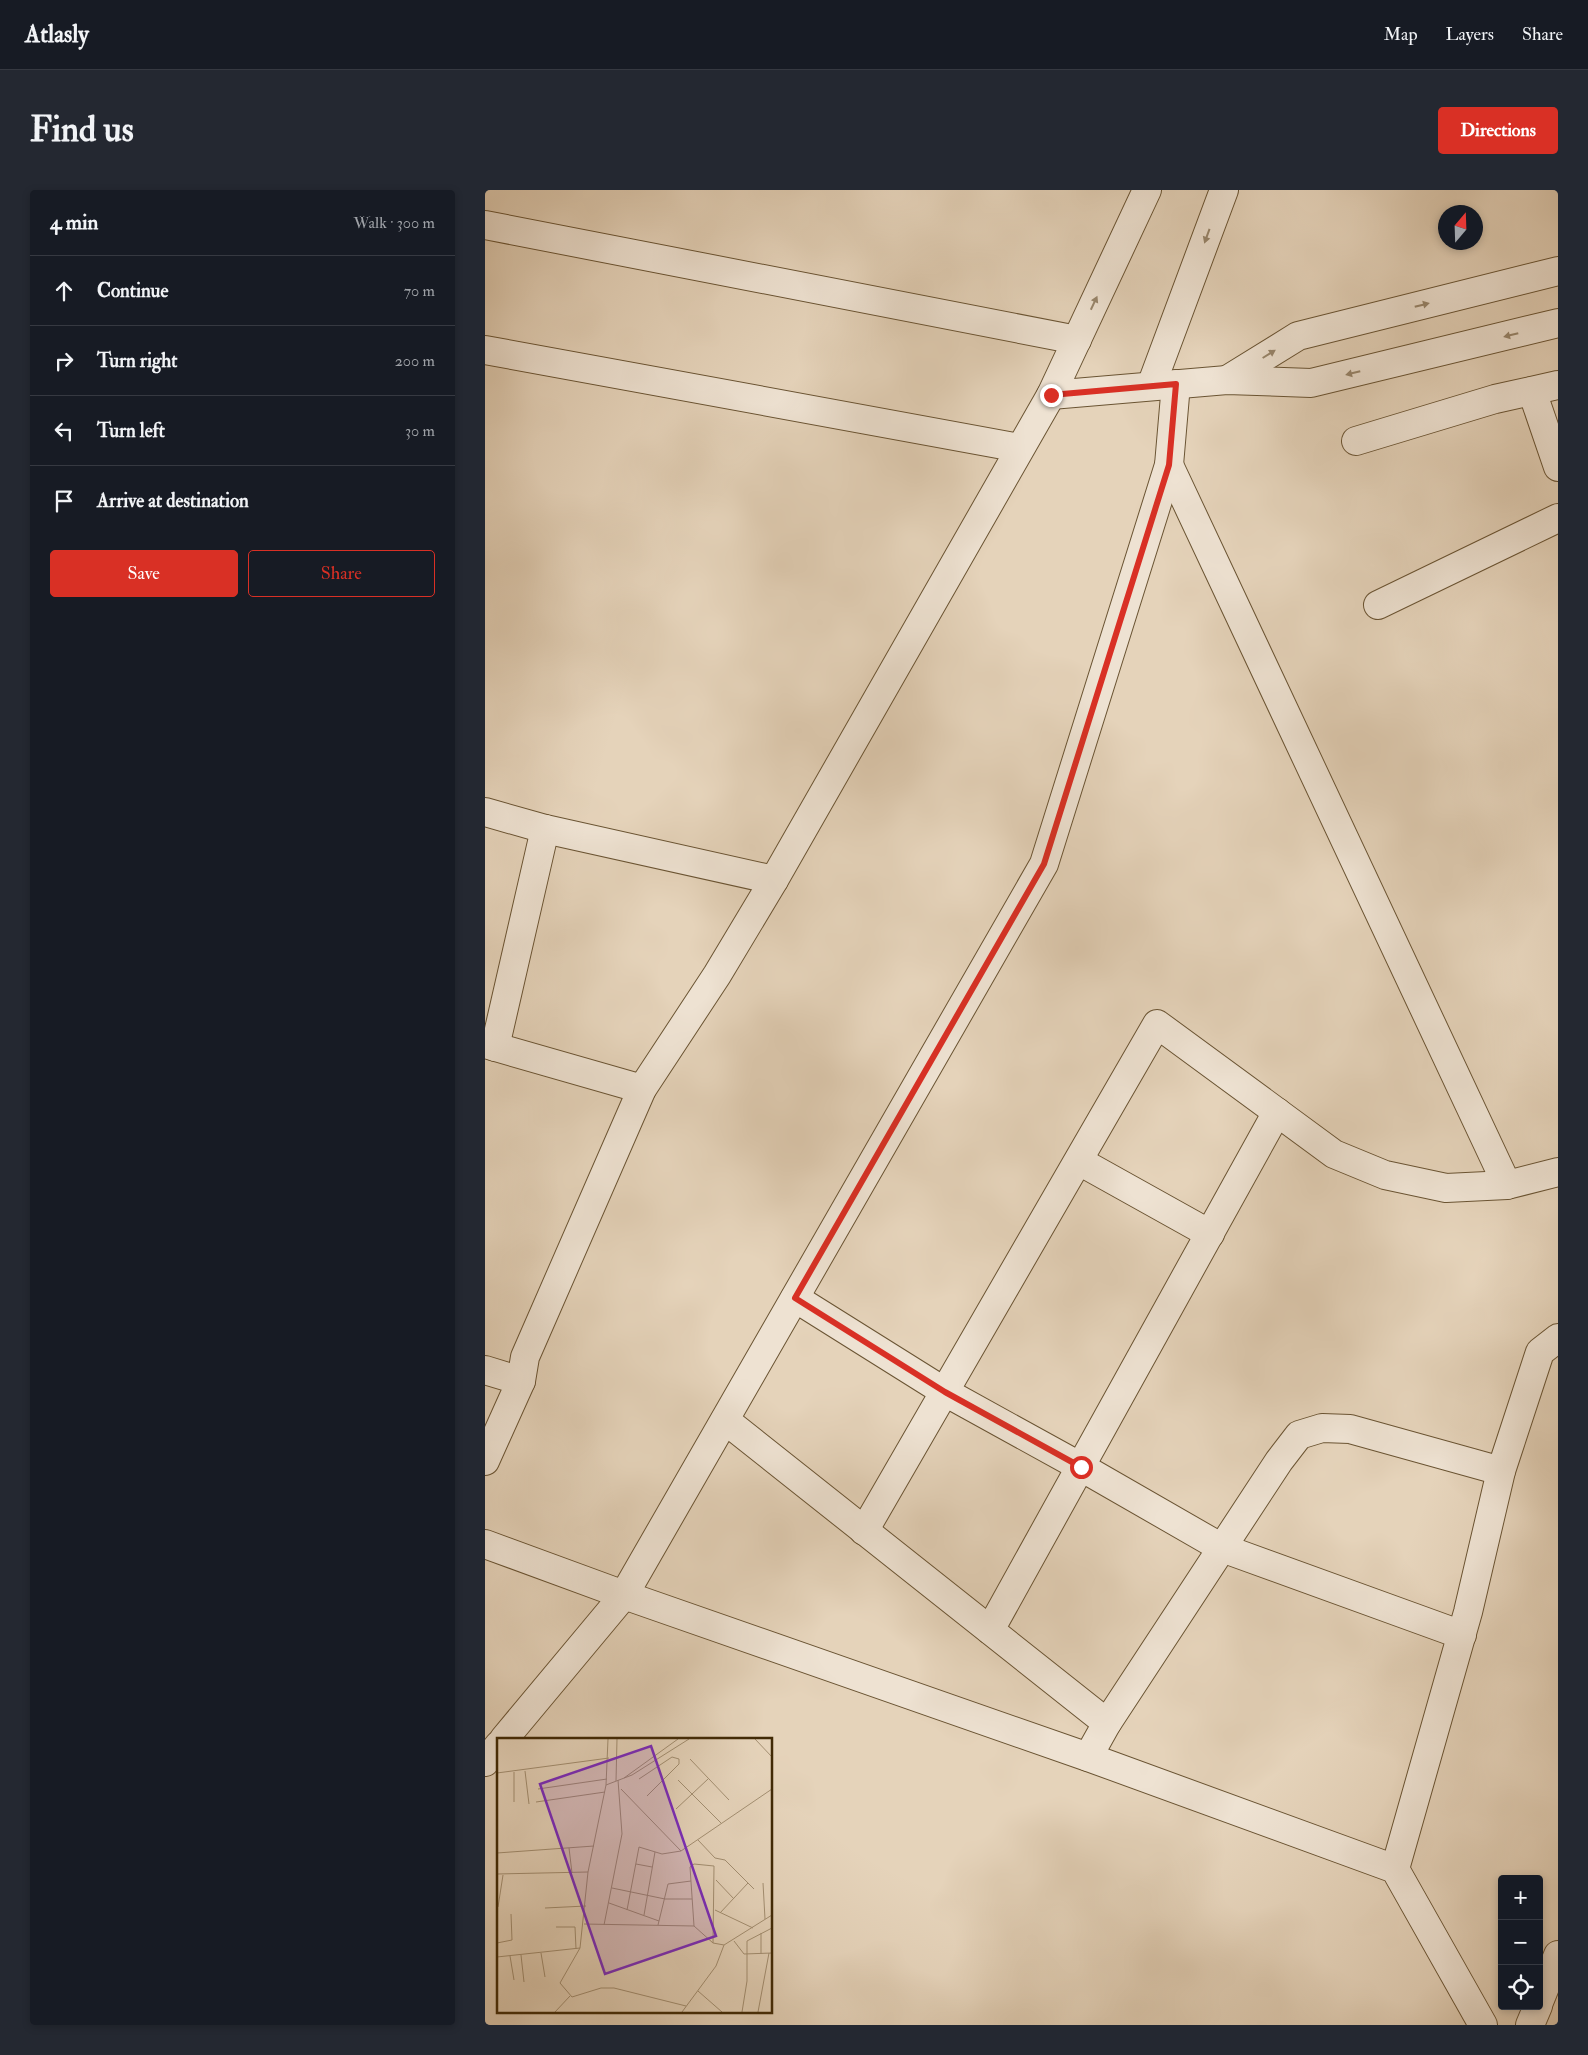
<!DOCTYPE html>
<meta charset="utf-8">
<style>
body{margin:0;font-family:"IM FELL Double Pica",serif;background:#242831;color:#f1f3f6}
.controls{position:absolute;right:15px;bottom:15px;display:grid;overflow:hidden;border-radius:5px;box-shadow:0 2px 8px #0003}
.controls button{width:45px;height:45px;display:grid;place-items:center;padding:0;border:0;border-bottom:1px solid #363941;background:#171b24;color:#f1f3f6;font:25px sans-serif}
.compass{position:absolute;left:953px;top:15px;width:45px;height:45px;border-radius:50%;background:#171b24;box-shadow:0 2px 8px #0003;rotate:19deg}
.stop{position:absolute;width:15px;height:15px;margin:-11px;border:4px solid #d93025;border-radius:50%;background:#fff}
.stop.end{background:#d93025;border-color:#fff;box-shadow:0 1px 5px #0008}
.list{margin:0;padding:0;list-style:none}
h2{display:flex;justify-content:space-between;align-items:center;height:65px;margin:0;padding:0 20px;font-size:21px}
h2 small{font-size:16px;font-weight:400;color:#9ea1a6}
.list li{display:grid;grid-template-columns:32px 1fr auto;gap:15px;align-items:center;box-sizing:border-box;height:70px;padding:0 20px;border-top:1px solid #363941}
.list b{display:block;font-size:19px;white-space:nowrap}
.list em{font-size:16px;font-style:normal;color:#9ea1a6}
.actions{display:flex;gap:10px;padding:15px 20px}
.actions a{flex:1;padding:11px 0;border:1px solid #d93025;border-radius:5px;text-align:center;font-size:18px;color:#d93025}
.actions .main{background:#d93025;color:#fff}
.icon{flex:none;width:28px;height:28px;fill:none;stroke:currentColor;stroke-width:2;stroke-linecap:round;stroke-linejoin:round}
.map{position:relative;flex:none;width:1073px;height:1835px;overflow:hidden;border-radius:5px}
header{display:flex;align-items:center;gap:30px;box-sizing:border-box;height:70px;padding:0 25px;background:#171b24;border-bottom:1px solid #363941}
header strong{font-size:24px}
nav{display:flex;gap:28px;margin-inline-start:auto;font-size:18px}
.intro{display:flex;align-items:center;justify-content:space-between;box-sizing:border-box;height:120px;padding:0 30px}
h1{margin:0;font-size:35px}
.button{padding:12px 22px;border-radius:5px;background:#d93025;color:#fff;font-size:18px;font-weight:700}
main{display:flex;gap:30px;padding:0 30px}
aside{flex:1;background:#171b24;border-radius:5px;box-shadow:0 2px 8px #0003}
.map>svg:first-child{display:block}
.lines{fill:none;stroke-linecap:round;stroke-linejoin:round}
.minor-casing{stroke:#6a5433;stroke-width:30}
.minor{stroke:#eee2d2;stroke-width:28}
.oneway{fill:#98866c}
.route{stroke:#d93025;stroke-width:6}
.inset-road{fill:none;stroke:#a38f72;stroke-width:1}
.view{fill:#7b2cbf;fill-opacity:0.15;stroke:#7b2cbf;stroke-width:2.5}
.inset-edge{fill:none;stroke:#412a06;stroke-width:2.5}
</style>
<header>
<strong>Atlasly</strong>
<nav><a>Map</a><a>Layers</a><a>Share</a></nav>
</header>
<div class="intro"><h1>Find us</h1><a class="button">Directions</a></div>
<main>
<aside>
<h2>4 min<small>Walk · 300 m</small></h2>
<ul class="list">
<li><svg class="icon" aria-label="ahead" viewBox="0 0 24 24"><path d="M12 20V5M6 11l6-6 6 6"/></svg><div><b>Continue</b></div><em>70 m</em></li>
<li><svg class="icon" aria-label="right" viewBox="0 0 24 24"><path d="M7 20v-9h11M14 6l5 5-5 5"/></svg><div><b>Turn right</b></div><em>200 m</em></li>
<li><svg class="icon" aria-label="left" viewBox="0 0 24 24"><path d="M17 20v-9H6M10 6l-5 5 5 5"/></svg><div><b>Turn left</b></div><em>30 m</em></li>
<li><svg class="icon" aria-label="arrive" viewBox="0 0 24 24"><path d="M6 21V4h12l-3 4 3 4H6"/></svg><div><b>Arrive at destination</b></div></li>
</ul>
<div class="actions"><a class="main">Save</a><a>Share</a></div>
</aside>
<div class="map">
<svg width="1073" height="1835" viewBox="0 0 1073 1835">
<rect width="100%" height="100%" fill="#e5d3ba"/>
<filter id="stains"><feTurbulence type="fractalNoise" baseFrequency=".004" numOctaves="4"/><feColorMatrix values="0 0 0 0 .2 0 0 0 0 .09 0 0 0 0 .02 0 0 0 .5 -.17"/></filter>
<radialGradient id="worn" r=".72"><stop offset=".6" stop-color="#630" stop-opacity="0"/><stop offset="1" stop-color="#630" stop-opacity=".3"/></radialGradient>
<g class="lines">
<defs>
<g id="minor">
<path d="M0,35L592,150"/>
<path d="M0,160L535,258"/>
<path d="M742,190L813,146L1073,81"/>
<path d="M666,196L739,0"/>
<path d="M1047,201L1073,277"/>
<path d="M566,205L742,190L826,193L1073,133"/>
<path d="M871,251L1010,209L1073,195"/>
<path d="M684,275L1022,995"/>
<path d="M893,415L1073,328"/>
<path d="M0,622L60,639L289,690"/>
<path d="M0,854L157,899"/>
<path d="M10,857L60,639"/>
<path d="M594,971L725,1044"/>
<path d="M310,1108L460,1202L596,1277L737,1358L977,1445"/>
<path d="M0,1180L36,1191"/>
<path d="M240,1230L622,1533"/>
<path d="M0,1271L36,1191L40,1167L157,899L232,785L289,690L566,205L662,0"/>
<path d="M379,1341L672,834L849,964L900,985L961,998L1022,995L1073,982"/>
<path d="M0,1354L139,1405L603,1567L910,1679L998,1835"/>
<path d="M505,1440L792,922"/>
<path d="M19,1549L139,1405L559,674L684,275L691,194"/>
<path d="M603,1567L622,1533L794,1271L814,1245L837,1238L865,1239L1016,1281"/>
<path d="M0,1572L14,1555"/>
<path d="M910,1679L983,1422L1016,1281L1055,1162L1073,1148"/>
<path d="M1054,1812L1073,1765"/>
<path d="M1045,1835L1053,1816"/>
</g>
</defs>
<!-- minor casing -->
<use href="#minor" class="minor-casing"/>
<!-- minor -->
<use href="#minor" class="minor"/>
</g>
<!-- one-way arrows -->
<defs><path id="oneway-solid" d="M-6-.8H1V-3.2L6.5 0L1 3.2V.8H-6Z" transform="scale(1.25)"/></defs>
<g class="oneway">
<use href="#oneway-solid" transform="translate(722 46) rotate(110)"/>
<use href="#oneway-solid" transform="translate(609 113) rotate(-65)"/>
<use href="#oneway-solid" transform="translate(937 115) rotate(-14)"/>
<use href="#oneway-solid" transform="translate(1026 145) rotate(166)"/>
<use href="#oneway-solid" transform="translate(784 164) rotate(-32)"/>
<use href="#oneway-solid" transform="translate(868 183) rotate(166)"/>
</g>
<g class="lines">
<!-- route -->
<path class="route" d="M566,205L691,194L684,275L559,674L310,1108L460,1202L596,1277"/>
</g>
<!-- overview -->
<g transform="translate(12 1548)">
<rect width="275" height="275" fill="#e5d3ba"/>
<path class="inset-road" d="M111,1L109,47L91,134L83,210L63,245L75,259L104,250H117L189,268M258,1L275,19M193,21L232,62M28,33L32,66M17,34V64M0,35L112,20M127,40L181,1M142,41L175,19L182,21V26L150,58M181,42L224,85M119,43L120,1M109,47L135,37L192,1M41,51L110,41M124,51L184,113M39,64L108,54M179,71L211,41M201,102L218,120L228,122L257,151M72,110L75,135M0,115L97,108M139,126L155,129M0,136L91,134M219,142L237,161M266,145L268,181M115,150L168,161H195M112,165L162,183M1,169L6,137M48,170L89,168M130,172L142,109L165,116L184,113L275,51M218,172L256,190M223,175L251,145M147,177L158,114M87,186L197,188L216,205L227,207L275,177M107,187L125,96L121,42M161,187L171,146L194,143M197,188L193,129L197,126L217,128L216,205M59,189H78L79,211M237,203L247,216L275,215M0,205L15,202L14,176M44,215L48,239M264,216V195M24,217L27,244M13,218L17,242M0,219L83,210M201,253L225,274M58,274L73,258M185,274L219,228L227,207M245,274L250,243V203L275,190M261,274L272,215"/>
<path class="view" d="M154,8L219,198L108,236L43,46Z"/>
<rect width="275" height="275" class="inset-edge"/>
</g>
<rect width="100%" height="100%" filter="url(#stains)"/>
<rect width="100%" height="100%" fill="url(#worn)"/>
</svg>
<div class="controls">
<button>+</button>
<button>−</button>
<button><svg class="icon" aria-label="locate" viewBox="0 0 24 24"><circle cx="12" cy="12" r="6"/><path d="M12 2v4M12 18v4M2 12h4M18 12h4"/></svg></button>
</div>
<svg class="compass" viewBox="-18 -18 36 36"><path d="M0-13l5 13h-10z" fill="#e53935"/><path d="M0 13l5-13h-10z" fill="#9ea1a6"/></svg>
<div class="stop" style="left:596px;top:1277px"></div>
<div class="stop end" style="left:566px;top:205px"></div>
</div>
</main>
